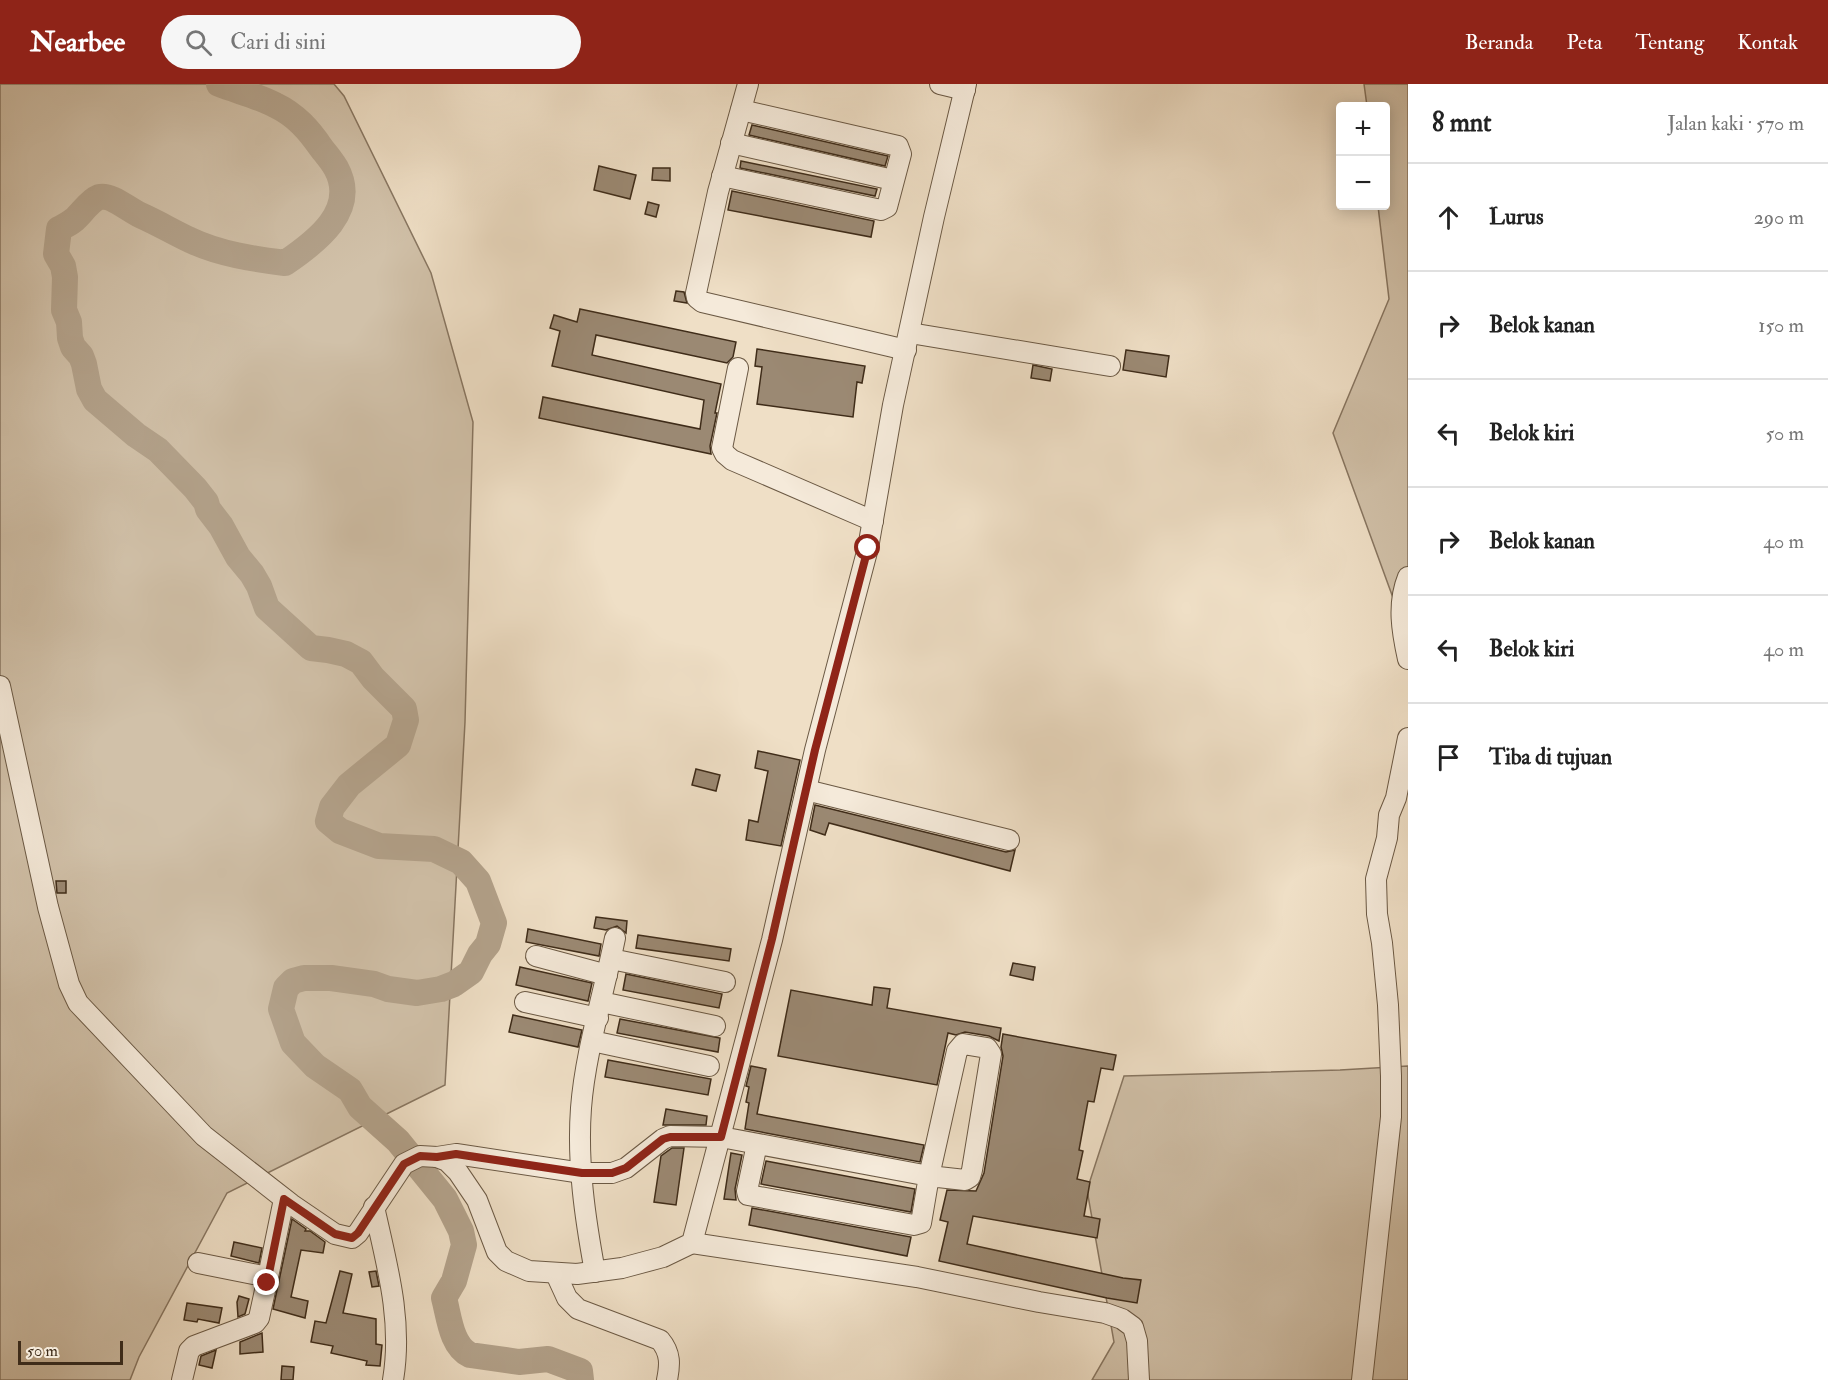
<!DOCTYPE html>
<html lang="id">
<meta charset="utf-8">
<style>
body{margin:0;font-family:"IM FELL Double Pica",serif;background:#f6f6f6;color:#222}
.controls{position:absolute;right:18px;top:18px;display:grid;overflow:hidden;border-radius:6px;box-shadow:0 3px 15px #0003}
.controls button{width:54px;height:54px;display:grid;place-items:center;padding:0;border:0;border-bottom:2px solid #e0e0e0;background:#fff;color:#222;font:30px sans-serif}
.scale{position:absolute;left:18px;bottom:15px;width:105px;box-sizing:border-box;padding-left:6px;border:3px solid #3f2c19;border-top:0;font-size:16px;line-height:21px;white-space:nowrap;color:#3f2c19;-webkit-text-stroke:4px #f5eada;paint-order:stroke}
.stop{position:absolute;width:18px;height:18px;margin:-14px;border:4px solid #8f2418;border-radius:50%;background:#fff}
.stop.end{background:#8f2418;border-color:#fff;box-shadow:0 2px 6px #0008}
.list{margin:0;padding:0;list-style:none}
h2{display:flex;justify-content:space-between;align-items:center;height:78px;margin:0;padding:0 24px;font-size:26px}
h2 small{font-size:20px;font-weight:400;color:#767676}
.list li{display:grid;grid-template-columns:39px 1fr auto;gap:18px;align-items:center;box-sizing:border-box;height:108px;padding:0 24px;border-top:2px solid #e0e0e0}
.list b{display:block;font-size:22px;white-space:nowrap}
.list em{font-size:20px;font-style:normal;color:#767676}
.icon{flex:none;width:33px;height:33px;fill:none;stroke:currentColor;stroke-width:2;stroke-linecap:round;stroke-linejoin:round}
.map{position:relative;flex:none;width:1408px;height:1296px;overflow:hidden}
header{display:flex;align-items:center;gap:36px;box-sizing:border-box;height:84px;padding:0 30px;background:#8f2418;color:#fff}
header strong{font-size:28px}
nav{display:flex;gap:33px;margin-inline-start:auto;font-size:21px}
.search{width:420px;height:54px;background:#f6f6f6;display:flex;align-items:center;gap:15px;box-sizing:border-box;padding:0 21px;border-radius:33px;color:#767676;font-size:22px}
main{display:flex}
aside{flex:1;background:#fff}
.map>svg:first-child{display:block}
.green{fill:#d1c1a9;stroke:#887661;stroke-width:1.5}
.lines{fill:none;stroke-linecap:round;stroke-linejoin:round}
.river{stroke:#b3a28b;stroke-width:26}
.building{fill:#9b8973;stroke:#3f2c19;stroke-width:1.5}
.minor-casing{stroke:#6b5944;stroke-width:22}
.minor{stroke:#f5eada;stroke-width:20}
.route{stroke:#8f2418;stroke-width:8}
</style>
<header>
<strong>Nearbee</strong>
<div class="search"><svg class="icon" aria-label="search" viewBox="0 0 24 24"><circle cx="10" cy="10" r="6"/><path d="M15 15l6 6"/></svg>Cari di sini</div>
<nav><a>Beranda</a><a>Peta</a><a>Tentang</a><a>Kontak</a></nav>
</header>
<main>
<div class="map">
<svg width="1408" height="1296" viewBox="0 0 1408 1296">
<rect width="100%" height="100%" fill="#efdfc6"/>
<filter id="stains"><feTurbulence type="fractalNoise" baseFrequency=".00333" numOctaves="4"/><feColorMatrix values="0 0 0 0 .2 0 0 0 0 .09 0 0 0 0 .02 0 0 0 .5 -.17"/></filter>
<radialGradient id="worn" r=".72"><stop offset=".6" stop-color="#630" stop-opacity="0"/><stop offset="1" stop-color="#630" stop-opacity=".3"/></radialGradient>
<!-- green -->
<g class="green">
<path d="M0,0H334L344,12L431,189L473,338L465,638L445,1001L227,1109L139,1273L130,1296H0Z"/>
<path d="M1364,0H1408V555L1333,349L1389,215L1378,122H1386V22H1367Z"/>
<path d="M1408,982V1296H1092L1114,1258L1087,1106L1124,992L1340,986Z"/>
</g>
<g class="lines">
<!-- river -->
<path class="river" d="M219,0C237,7 258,12 275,21C296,31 309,46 322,65C327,71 332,77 336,84C359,126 316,158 285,179C254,175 219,170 190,156C173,148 158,139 140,131C129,126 111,110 99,113C89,117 82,129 75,135C71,139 64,142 59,145L56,170L63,182L65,193L64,226L69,238L70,254L73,263L81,272L84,280L89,305L95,316L136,351L158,366L195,404L206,418L208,425L221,442L238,473L252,490L259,502L267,524L311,564L328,566L346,570L361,578L373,594L404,625L406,636L398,661L349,701L332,723L328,737L340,747L379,762L434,765L461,778L478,797L494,839L488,860L480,870L471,888L454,900L441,905L417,909L388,905L374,900L331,894H304L293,897L286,904L281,925L293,959L315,982L350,1006L360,1023L398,1057L445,1115L461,1147L464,1161L454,1197L444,1214C449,1232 451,1262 470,1271L519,1278L548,1275L580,1287L581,1296"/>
</g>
<!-- building -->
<g class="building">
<path d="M752,41L888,72L885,82L749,51Z"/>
<path d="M741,77L877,105L875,112L740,84Z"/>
<path d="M599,82L636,91L630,115L594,106Z"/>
<path d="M653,84H670V97L652,96Z"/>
<path d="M732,107L874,137L871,153L728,126Z"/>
<path d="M648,118L659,121L656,133L645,130Z"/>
<path d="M676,207L684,208L687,219L674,217Z"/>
<path d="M580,225L736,258L733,273L727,279L596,251L592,271L721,300L715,329H717L710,362L711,370L539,334L543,313L700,345L704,316L552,282L560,247L550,244L554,231L577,238Z"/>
<path d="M757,265L865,282L862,299L857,298L853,333L757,320L762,283L755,282Z"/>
<path d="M1126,266L1169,272L1166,293L1123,286Z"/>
<path d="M1033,281L1052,285L1050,297L1031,294Z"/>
<path d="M758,667L800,676L781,762L746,756L749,736L758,738L768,687L755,684Z"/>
<path d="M696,685L720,691L716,707L692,701Z"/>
<path d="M815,721L1006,768L1015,766L1010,787L829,739L825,751L810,746Z"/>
<path d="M56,797H66V809H57Z"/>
<path d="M596,833L627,837L626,849L617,842L606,846L594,844Z"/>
<path d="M528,845L601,860L599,872L526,858Z"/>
<path d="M638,851L731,865L729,877L636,864Z"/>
<path d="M1013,879L1035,883L1033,896L1010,891Z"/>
<path d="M520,883L592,899L588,917L516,901Z"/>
<path d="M626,890L722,910L719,924L623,906Z"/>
<path d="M874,903L890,905L887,924L1001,944L999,957L989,952L965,948L956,951L948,949L937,1001L778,972L791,906L872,921Z"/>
<path d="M513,931L582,946L578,963L509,948Z"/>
<path d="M620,935L720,954L718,968L617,949Z"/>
<path d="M1003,950L1116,971L1113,986L1101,984L1094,1018L1088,1017L1079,1066L1083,1067L1077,1095L1090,1098L1084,1132L1100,1135L1097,1154L973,1132L967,1160L1123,1194L1141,1196L1137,1219L1107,1214L939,1177L948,1138L940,1136L947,1106L976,1107L984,1089L1003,972L1001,963Z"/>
<path d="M608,976L711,995L708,1011L605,993Z"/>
<path d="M751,982L766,985L757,1030L924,1061L920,1078L745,1045L749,1019L746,1018L749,1003L746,1002Z"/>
<path d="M666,1025L707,1032L706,1041H663Z"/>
<path d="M672,1064H684L676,1121L654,1118L661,1072Z"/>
<path d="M731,1069L742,1071L735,1105L736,1116L724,1115Z"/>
<path d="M766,1077L915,1105L911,1128L761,1100Z"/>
<path d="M752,1124L911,1153L907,1172L749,1141Z"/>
<path d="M292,1135L306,1145L305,1147H310L325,1158L323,1169L301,1166L291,1213L308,1217L305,1234L273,1225Z"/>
<path d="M234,1158L262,1164L259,1179L231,1172Z"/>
<path d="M340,1187L352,1190L343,1229L376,1235V1260L382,1261L380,1282L366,1281L367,1277L331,1269L333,1262L311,1258L315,1237L326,1239Z"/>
<path d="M376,1187L379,1202L372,1203L369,1188Z"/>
<path d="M239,1212L249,1215L245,1230L238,1233L237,1218Z"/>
<path d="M187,1219L222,1224L219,1239L198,1235L197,1238L184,1236Z"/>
<path d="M262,1249L263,1268L240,1270V1258Z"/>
<path d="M216,1266L212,1284L199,1281L201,1272Z"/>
<path d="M282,1282L294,1283L293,1296H281Z"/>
</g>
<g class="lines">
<defs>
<g id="minor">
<path d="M748,0L718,108L696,209L697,214L702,218L906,266"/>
<path d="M940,0L965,6"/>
<path d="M731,59L893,96"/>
<path d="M722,92L881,126L887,123L901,70L898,62L741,26"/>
<path d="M910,249L1110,282"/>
<path d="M738,284L722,364L725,370L732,376L873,437"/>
<path d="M1408,493C1397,520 1402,548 1408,575"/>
<path d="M0,602L48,823L69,900L78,919L204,1052L291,1120L335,1150L352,1154L358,1149L404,1080L420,1072L437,1073L447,1077L458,1088L477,1116L497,1168L506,1177L529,1187L577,1190L622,1184L663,1173L692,1159L772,856L815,666L868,464L893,321L934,133L966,0"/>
<path d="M806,706L1009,756"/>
<path d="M536,872L607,891"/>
<path d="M611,875L725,898"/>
<path d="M525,918L598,934"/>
<path d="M601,918L715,942"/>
<path d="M592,957L709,982"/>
<path d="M437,1073L456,1070L582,1089H612L626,1084L663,1055L670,1052L721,1053L929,1092L965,1096L970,1093L972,1086L991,970L987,964L963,960L957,967L929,1092L921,1139L914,1141L748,1111L747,1107L757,1060"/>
<path d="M374,1123C387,1181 403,1237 393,1296"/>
<path d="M692,1159L917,1193L1039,1218L1105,1229L1122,1235L1133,1243L1137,1257L1139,1296"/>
<path d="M595,1188C585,1134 577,1079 581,1024C585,970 604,908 615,854"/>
<path d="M556,1190L567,1214L578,1225L660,1256C671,1269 670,1281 667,1296"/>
<path d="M268,1193L284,1115"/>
<path d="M182,1296L189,1267L194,1262L255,1239L259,1234L268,1193L198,1179"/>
<path d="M1362,1296L1391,1033V992L1388,921L1382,859L1377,830L1376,795L1387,754L1389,731L1396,714L1408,654"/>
</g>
</defs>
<!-- minor casing -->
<use href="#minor" class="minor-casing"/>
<!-- minor -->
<use href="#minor" class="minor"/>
</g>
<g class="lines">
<!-- route -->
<path class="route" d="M267,1199L284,1115L335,1150L352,1154L358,1149L404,1080L420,1072L437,1073L456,1070L582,1089H612L626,1084L663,1055L670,1053H721L772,855L815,666L868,464"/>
</g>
<rect width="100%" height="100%" filter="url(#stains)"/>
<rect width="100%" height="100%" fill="url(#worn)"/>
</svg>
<div class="controls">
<button>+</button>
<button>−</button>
</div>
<div class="scale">50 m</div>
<div class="stop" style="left:868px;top:464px"></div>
<div class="stop end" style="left:267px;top:1199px"></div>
</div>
<aside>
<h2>8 mnt<small>Jalan kaki · 570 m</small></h2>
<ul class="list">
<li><svg class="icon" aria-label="ahead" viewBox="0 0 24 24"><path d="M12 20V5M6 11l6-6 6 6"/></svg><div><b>Lurus</b></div><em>290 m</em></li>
<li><svg class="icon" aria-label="right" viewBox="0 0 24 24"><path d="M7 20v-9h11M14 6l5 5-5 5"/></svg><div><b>Belok kanan</b></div><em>150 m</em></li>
<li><svg class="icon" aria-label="left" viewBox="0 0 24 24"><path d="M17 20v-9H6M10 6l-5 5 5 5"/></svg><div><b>Belok kiri</b></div><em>50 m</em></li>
<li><svg class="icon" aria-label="right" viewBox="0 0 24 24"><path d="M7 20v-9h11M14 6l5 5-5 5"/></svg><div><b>Belok kanan</b></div><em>40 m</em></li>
<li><svg class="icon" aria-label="left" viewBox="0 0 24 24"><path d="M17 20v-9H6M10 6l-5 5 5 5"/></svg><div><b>Belok kiri</b></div><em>40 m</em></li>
<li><svg class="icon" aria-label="arrive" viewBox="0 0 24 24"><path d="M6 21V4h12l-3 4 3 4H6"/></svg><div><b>Tiba di tujuan</b></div></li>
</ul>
</aside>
</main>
